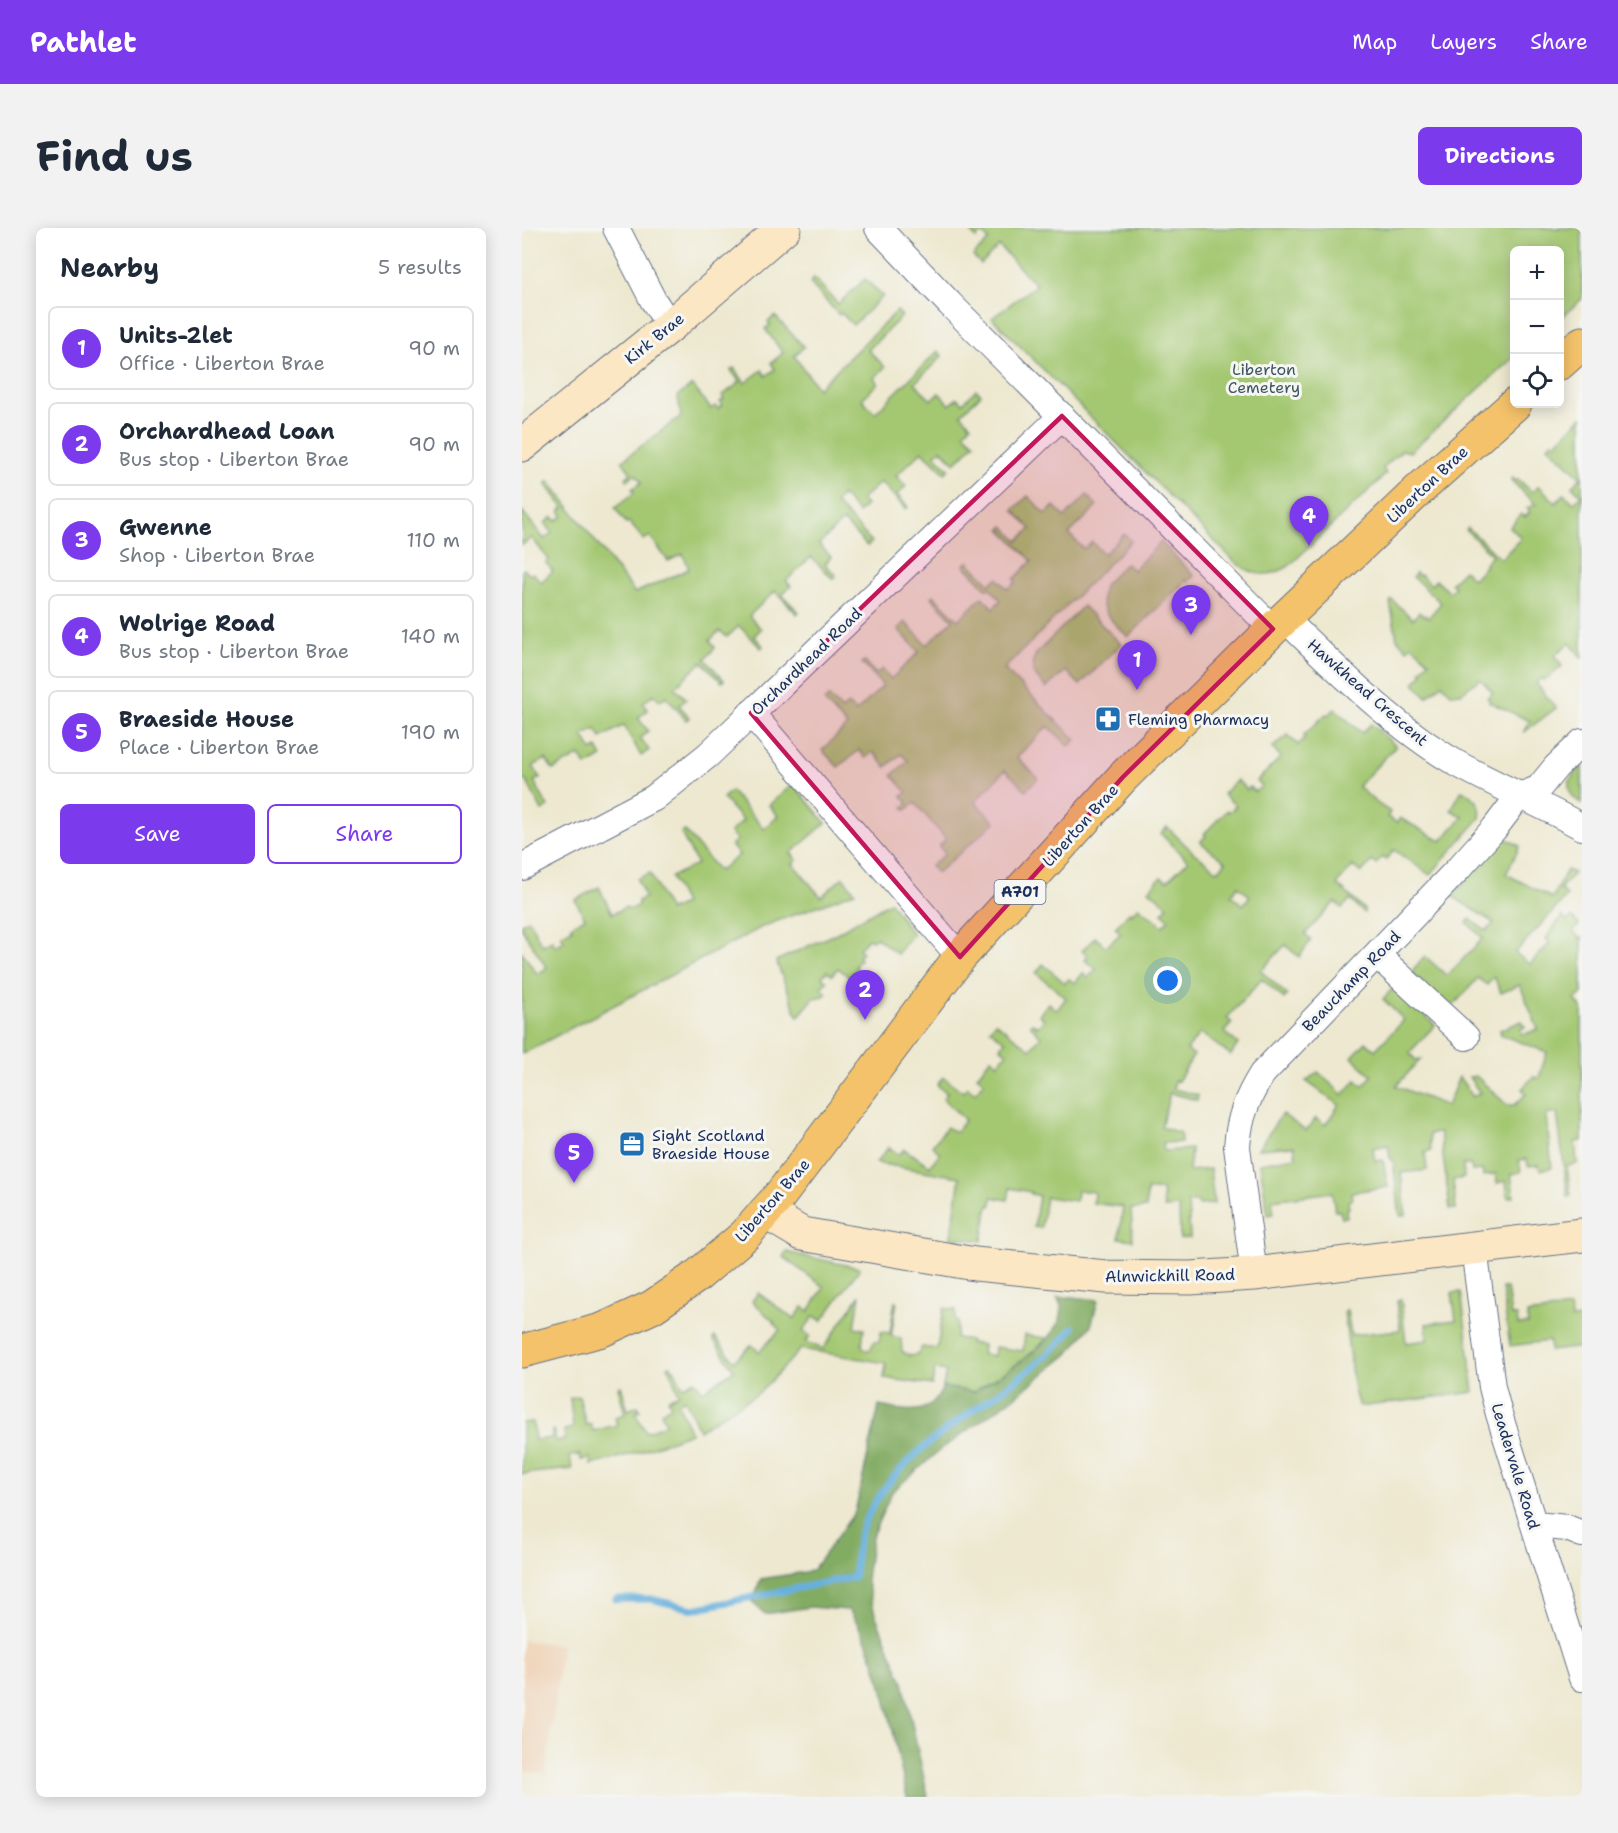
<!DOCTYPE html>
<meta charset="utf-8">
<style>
body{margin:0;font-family:"Shantell Sans",sans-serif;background:#f2f2f3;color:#1f2937}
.controls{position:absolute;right:18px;top:18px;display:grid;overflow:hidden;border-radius:9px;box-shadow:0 3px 15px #0003}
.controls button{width:54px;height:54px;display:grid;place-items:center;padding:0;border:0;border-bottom:2px solid #e0e1e3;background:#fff;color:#1f2937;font:30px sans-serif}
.you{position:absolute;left:646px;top:753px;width:21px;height:21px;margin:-15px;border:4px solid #fff;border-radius:50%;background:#1a73e8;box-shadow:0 0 0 9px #1a73e833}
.badge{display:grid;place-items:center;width:39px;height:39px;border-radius:50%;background:#7c3aed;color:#fff;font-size:20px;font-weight:700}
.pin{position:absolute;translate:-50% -50px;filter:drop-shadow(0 2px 3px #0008)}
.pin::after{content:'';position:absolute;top:32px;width:21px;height:18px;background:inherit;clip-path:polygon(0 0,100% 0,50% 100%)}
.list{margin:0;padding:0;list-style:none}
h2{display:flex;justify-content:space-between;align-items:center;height:78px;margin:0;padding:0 24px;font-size:26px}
h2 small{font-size:20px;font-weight:400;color:#747a83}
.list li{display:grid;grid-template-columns:39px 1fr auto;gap:18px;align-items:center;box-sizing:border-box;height:84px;margin:0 12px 12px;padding:0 12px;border:2px solid #e0e1e3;border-radius:9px}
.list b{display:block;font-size:22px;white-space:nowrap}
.list p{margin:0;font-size:20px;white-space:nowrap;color:#747a83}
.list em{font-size:20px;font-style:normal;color:#747a83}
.actions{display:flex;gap:12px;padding:18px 24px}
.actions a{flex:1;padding:14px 0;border:2px solid #7c3aed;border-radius:9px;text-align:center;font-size:21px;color:#7c3aed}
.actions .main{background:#7c3aed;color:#fff}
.icon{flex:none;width:33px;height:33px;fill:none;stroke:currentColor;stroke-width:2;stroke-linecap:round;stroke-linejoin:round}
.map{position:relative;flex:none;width:1060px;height:1569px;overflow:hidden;border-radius:9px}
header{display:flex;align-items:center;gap:36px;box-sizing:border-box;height:84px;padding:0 30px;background:#7c3aed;color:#fff}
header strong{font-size:28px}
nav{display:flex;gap:33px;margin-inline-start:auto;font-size:21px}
.intro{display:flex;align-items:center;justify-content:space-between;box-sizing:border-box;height:144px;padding:0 36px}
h1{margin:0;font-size:42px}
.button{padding:15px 27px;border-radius:9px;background:#7c3aed;color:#fff;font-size:21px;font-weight:700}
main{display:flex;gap:36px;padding:0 36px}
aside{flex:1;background:#fff;border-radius:9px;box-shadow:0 3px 15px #0003}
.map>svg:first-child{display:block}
.built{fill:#efd6bc}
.green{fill:#a4c872;stroke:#607c68;stroke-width:1.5;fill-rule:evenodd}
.forest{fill:#83ac64;stroke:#4f6e61;stroke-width:1.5}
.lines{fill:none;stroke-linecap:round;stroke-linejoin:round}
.stream{stroke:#66b0de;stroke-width:7}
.street-casing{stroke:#647086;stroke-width:28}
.secondary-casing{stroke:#647086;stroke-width:35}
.primary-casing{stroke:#647086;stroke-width:35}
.street{stroke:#fff;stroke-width:26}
.secondary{stroke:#fbe7c3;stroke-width:33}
.primary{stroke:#f4c26a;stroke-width:33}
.marked{fill:#c2185b;fill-opacity:0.2;stroke:#c2185b;stroke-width:4.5;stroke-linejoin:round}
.labels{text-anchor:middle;stroke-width:6;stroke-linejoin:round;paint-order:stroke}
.shield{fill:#f6f6f2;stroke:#5d6b8a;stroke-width:1.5}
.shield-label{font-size:15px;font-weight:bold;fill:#1b2f5e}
.street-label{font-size:16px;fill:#1b2f5e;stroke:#f6f6f2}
.park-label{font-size:16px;fill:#3d5563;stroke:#f6f6f2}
.poi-label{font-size:16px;fill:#1b2f5e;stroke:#f6f6f2;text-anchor:start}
</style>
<header>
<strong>Pathlet</strong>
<nav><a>Map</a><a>Layers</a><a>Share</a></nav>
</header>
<div class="intro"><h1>Find us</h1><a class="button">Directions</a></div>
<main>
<aside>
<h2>Nearby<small>5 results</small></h2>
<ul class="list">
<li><span class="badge">1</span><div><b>Units-2let</b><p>Office · Liberton Brae</p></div><em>90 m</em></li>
<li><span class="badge">2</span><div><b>Orchardhead Loan</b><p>Bus stop · Liberton Brae</p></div><em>90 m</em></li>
<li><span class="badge">3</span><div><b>Gwenne</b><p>Shop · Liberton Brae</p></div><em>110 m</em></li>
<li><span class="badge">4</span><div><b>Wolrige Road</b><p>Bus stop · Liberton Brae</p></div><em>140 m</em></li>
<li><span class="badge">5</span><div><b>Braeside House</b><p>Place · Liberton Brae</p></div><em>190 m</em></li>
</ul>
<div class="actions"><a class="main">Save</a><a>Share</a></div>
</aside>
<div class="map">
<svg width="1060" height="1569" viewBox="0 0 1060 1569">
<rect width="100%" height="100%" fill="#f6f6f2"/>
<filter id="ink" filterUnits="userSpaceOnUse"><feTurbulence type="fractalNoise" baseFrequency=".0167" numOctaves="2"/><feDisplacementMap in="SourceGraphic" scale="12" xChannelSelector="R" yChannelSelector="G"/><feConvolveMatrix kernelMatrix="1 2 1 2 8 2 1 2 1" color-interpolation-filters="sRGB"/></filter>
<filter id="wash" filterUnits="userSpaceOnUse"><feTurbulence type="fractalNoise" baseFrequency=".008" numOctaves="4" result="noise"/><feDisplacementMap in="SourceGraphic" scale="24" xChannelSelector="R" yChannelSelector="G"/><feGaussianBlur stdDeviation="1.35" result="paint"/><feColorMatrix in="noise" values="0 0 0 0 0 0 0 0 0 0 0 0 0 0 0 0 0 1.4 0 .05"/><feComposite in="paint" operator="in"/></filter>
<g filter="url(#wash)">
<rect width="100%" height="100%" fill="#ede8cf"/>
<!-- built -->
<path class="built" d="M0,1412L40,1417L24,1546L0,1543Z"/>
<!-- green -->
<g class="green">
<path d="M445,0H1060V71L1038,90V22H993L992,129L888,224L880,222L861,240L864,246L767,338C746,351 729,348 711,332L470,90L514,57L477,18L459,36L451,28L467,12L460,5L454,10Z"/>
<path d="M292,50L316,76L343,51L361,68L331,97L319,85L317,87L288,55Z"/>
<path d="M375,83L380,88L346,122L363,139L352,150L356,155L340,171L353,185L416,123L420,128L393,155L409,172L417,165L428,177L435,170L441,175L454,162L459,166L439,186L449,197L442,205L453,215L433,235L419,221L413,227L427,241L423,245L400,223L374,248L384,258L375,267L386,279L384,281L359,254L339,272L344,277L336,285L320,267L313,275L350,314L345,318L321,293L297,316L309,329L303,336L314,348L311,351L289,329L264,353L269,358L260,367L277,384L275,386L253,363L227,388L239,401L232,408L241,418L239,420L217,398L205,409L198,403L188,412L193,420L183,431L202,452L200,454L180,434L153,459L164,471L157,477L168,490L164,492L144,468L138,473L132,466L121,475L126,482L116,490L126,503L118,510L127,522L119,528L102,497L79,510L74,501L61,507L70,523L75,520L80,529L64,538L58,527L31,542L24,531L11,538L18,550L12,553L26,579L20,583L4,552L0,553V343L2,341L8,347L11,345L19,354L31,343L24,335L27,332L10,310L0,317V283L22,311L30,305L23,295L31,289L34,293L41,288L38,283L42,280L24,256L27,253L113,365L167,341L161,326L146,333L128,308L122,312L107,294L104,295L93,280L112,265L110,261L120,254L113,246L105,252L104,250L109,245L100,233L159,188L156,168L170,157L189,181L193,178L196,181L200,177L198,174L202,171L200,168L218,154L209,142L212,140L223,155L240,142L244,148L253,141L249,135L261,125L243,101L248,97L246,94L253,88L282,119L272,128L296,160Z"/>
<path d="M1060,189V430L1048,415L1033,427L1040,438L1022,453L1020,450L1014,455L1034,480L1001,505L1008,493L967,474L968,472L965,470L971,464L958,451L939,465H929L920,456L905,469L892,455L901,445L899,443L907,433L890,417L885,421L875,411L868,374L870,372L891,391L897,384L902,388L904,387L907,389L919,375L891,349L894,345L897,348L899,347L909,357L914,352L927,364L933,359L929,355L942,342L951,351L964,337L963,335L970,327L944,302L946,300L979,331L999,310L988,299L999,286L1003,289L1008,284L1005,280L1014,277L989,252L991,250L993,253L996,251L1010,264L1017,258L1034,275L1042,266L1052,275L1059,267L1050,258L1059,249L1026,218L1030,214L1033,216Z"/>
<path d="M565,267L575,278L547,306L562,321L570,314L582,326L602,306L609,313L482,441L554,512L547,518L526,498L495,529L516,550L504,562L483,542L453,574L473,594L415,645L409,638L423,626L417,618L424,611L393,575L384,582L381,579L386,575L380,568L385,564L370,547L386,533L379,526L364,539L351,524L343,530L337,522L316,539L300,522L325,498L302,473L307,469L320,482L326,476L334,484L361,458L340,435L342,433L354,446L360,441L369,451L397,424L376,401L383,394L405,417L431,392L409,369L411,367L436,392L460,369L471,380L479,372L468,360L465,361L442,337L446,334L468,356L475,350L486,361L494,354L492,351L510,333L479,301L482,298L496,313L509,301L491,282L506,268L524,286L532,278L543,289Z"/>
<path d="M639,314L672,348L666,354L664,352L606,409C591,394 572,380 583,356L604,335L611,342Z"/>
<path d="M561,378L599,416L558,457L544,443L524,460L511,445V433L514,426Z"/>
<path d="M813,481L840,505L849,496L874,518L836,558L852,573L868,584L865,589L875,595L878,590L919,613L941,589L929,582L940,562C952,569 961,575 958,590L908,647L872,622L864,632L860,629L854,636L850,633L839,645L831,638L815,656L842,681V685L828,672L820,680L813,674L783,706L789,712L777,729L763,717L739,743L765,767L762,771L740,751L705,790L710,795L702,804L716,816L709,827L678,805L665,822L672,827L656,853L653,852L651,861L676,867L675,872L648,865L639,899L659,905V914L641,915L642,923L669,921L667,943L688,941L692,976L676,977V974H666L668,1010L658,1011L657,979L642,980L640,962H625L624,980L609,981L611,1012L597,1010L601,979L571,975L572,964L555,962L554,973L524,969L519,1000L512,999L517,968L509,966V964L488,960L486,972L470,969L469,978H466L460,1013L429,1009L438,949L354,935L367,919L377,927L382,921L408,938L418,925L410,918L425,899L433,905L443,892L421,871L425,865L415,857L421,849L441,864L446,859L453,865L462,854L455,848L469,830L476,835L485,825L478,819L483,813L468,801L473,794L508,821L519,808L508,797L510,795L516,799L522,791L517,787L526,775L535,782L544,770L514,745L521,736L543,755L547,751L553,755L561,745L566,750L574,741L563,732L566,728L560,723L573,709L584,719L599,705L593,700L607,684L609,686L616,679L641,698L647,691L640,685L646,678L627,662L639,649L645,653L666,633L639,606L645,599L672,625L696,643L704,634L678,614L684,608L682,606L705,582L707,584L714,578L701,566L715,552L725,562L728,559L733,564L740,558L735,553L759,529L750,520L766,507L776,517L783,510L781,508L804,486L806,487ZM716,658L728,668L721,677L709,667Z"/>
<path d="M1060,538V576C1041,564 1044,551 1060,538Z"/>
<path d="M271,556L304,595L269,625L275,632L271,636L299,669L321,649L333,664L242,698L0,826V724L15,746L25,740L0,701V695L7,692L20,717L30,712L33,718L42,713L39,707L50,701L49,698L63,690L53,672L77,659L90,686L104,679L106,681H110L116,677V673L123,669L115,651L128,645L147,683L162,676L149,649L175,636L159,605L163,603L197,643L217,627L209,617L215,612L208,604L221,593L201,570L209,563L242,601L256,588L247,577Z"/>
<path d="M983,610L998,618L984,646L1030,670L1045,642L1052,645L1038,661L1045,668L993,725L1008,736L1028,715L1024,711L1040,688L1045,693L1050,689L1057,697L1051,703L1058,711L1060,709V766L1053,771L1060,781V913L1053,914L1055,936L1045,938L1049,968L1046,969L1035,885L1024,887L1030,940L1018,942L1017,937L1006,938L1005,931L997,932L999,944L989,946L992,969H986L984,953L975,955L974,946L961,948L960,942L950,943L949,937H941L942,950L931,952L934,981H928L918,905L907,906L909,923L903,924L905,942L879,945L884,987L878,988L871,932L868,931L866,917L851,920L853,933L861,932L866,959L829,964L830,972L826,973L827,980L824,981L825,989L820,990L818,983H813L810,964L750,972L752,986L746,987L738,935L774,929L772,918L736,921L760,886L784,903L794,890L803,897L817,877L784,853L796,844L821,867L834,852L841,858L850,848L830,829L844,814L853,822L882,792L861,771L873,758L913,797L887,825L894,832L899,831L874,858L925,878L937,849L951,869L958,865L947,849L954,848L985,877H993L1004,866L1000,861L1011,849L1017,850L1025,824L979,807L978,802L1000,793L1003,799L998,801L1001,807L1016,801L998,757L979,765L972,749L965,757L956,750L929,780L889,744L903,728L925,748L961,710L945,695L948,691L964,703L972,695L930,668Z"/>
<path d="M368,674L391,706L375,726L354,709L350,712L347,710L337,721L340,724L336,729L338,731L333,738L335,740L328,750L316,740L310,747L305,743L300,749L305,753L299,760L305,765L302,768L292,770L276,789L254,733L313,706Z"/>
<path d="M264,1024L338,1040L300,1093L292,1088L281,1103L288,1108L284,1114L301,1121L338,1067L333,1099L342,1101L340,1116L342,1121L348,1122L352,1114H357L359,1104L368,1105L373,1073L375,1074L369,1108L379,1110L380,1124L388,1128L396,1126L400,1119L415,1121L422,1080L434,1082L433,1093L436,1094L434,1110L448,1112V1115L461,1117L460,1126L472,1128L473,1119L501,1123L503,1107L525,1110C504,1133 477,1148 451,1164L421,1159L424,1143L413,1141L410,1157L362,1150L364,1135L279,1121L238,1164L177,1202L163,1171L156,1175L169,1205L117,1224L69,1237L68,1230L59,1232L58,1227L48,1228L50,1241L0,1246V1195L11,1194L13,1212L30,1210V1203L32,1202L34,1213L43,1212L42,1202L51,1200L48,1170L57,1168L64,1197L69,1196L71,1203L95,1197L93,1189L103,1186L96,1159L99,1158L106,1182L116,1178L118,1183L113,1185L124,1204L144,1196L139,1184L149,1178L146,1171L157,1166L146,1139L149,1138L151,1142L152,1141L161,1159L172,1152L181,1163L212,1142L191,1111L193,1109L212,1133L230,1117L237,1124L258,1102L251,1095L252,1094L230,1073L236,1065L272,1091L281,1079L287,1083L302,1059L261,1029Z"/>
<path d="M980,1060H985L989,1088H995L996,1097L1006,1096L1005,1086L1048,1080L1050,1091L1060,1090V1119L1028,1123L1027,1113L988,1118Z"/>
<path d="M939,1064L952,1164L837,1179L832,1163L822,1083L825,1082L829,1107L878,1102L875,1072L879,1071L884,1115L905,1112L904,1096L934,1092L930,1065Z"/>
</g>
<!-- forest -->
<path class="forest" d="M550,1069L576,1072L569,1098L545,1127L486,1174L418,1222L370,1264L350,1308L344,1351L353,1386L381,1454L406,1569H385C373,1514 359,1427 327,1382L288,1379L243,1386L230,1374L239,1351L290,1343L333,1284L357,1178C384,1183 408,1190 421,1159L451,1164C473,1151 560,1103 535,1070Z"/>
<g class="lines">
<!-- stream -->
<path class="stream" d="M94,1371H129L171,1381L332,1349C334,1334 334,1317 339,1303C376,1206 488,1176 551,1100"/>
</g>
</g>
<g filter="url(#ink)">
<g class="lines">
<defs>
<g id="street">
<path d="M94,0L131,72L148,98"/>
<path d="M356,0L428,76L751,401"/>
<path d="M763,391C814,440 872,499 934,535C975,558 1019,576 1060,599"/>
<path d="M229,485L438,729"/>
<path d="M0,639L132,570L186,527L540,188"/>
<path d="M855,727L944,809"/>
<path d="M952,1020L970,1159L977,1186L1060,1450"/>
<path d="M732,1046L715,919C717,890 725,870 740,846L937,640L972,601L997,568L1016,561L1034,539L1060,514"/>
<path d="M1013,1297L1045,1300L1060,1306"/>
</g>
<g id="secondary">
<path d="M0,217L148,98L262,0"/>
<path d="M243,984L280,1006L453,1036L584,1049L668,1050L732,1046L1060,1007"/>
</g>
<g id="primary">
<path d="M1038,135L1060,115"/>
<path d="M0,1123L80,1102L130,1079L175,1048L223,1007L259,966L438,729L601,549L751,401L899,260L993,176"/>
</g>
</defs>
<!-- street casing -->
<use href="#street" class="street-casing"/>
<!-- secondary casing -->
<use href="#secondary" class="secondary-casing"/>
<!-- primary casing -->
<use href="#primary" class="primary-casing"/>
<!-- street -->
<use href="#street" class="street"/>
<!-- secondary -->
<use href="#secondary" class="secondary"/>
<!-- primary -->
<use href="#primary" class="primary"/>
</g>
</g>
<!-- marked area -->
<path class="marked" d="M540,188L751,401L601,549L438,729L229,485Z"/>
<!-- icons -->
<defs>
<symbol id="pharmacy-square" viewBox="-11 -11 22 22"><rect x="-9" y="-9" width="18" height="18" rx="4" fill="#1f6fb2" stroke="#f6f6f2"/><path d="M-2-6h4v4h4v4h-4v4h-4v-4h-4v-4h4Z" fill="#fff"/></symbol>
<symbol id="office-square" viewBox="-11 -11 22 22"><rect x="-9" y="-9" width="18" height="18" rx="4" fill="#1f6fb2" stroke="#f6f6f2"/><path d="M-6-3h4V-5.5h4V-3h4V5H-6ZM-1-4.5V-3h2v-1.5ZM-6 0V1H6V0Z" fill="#fff"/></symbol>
</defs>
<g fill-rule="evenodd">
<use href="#pharmacy-square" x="571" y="476" width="30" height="30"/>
<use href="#office-square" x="95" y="901" width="30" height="30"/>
</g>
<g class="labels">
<!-- shield labels -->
<rect class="shield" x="472.5" y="652" width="51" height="24" rx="4.5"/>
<g class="shield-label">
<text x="498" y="669">A701</text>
</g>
<!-- street labels -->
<g class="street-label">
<text transform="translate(132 110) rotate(-39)" y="6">Kirk Brae</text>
<text transform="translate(905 256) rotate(-43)" y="6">Liberton Brae</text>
<text transform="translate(284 433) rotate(-44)" y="6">Orchardhead Road</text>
<text transform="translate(846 464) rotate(41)" y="6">Hawkhead Crescent</text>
<text transform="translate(558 597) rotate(-48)" y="6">Liberton Brae</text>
<text transform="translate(829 753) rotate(-46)" y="6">Beauchamp Road</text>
<text transform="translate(250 972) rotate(-49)" y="6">Liberton Brae</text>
<text transform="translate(648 1047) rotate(-1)" y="6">Alnwickhill Road</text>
<text transform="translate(994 1238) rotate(73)" y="6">Leadervale Road</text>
</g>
<!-- park labels -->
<g class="park-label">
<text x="742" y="147">Liberton<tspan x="742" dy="18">Cemetery</tspan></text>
</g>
<!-- poi labels -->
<g class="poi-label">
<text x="606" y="497">Fleming Pharmacy</text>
<text x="130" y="913">Sight Scotland<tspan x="130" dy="18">Braeside House</tspan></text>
</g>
</g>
</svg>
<div class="controls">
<button>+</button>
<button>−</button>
<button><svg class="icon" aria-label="locate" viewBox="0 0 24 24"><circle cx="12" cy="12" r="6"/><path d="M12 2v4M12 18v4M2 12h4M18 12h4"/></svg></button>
</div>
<div class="you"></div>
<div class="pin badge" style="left:615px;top:462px">1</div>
<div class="pin badge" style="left:343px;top:792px">2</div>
<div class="pin badge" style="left:669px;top:407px">3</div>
<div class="pin badge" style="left:787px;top:318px">4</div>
<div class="pin badge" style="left:52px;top:955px">5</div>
</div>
</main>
